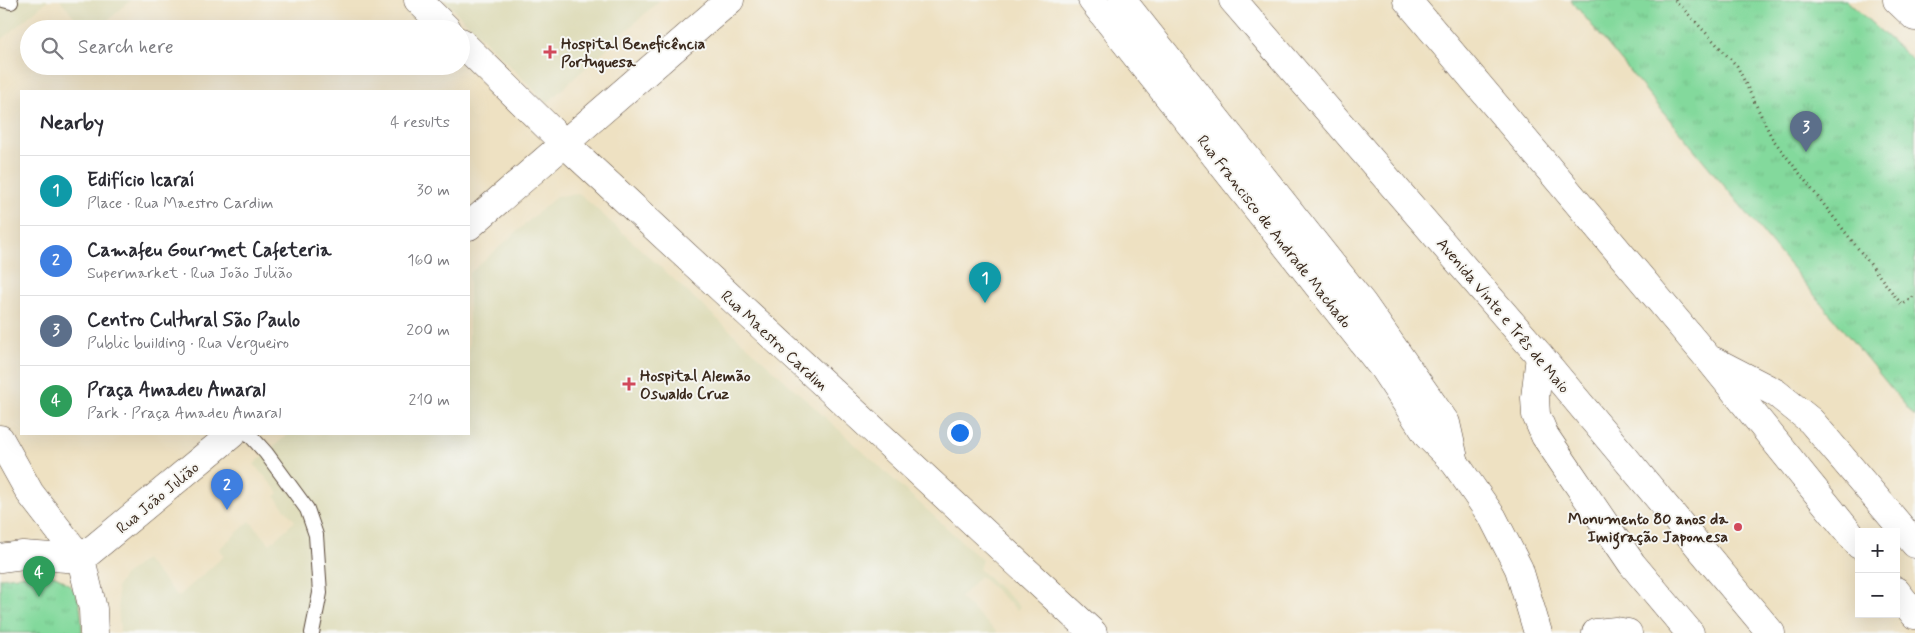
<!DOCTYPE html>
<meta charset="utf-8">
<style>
body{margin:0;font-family:Mynerve,sans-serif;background:#f7f7f7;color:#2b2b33}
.controls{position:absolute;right:15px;bottom:15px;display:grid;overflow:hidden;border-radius:0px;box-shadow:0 5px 20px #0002}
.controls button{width:45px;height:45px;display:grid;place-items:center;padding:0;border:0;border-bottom:1px solid #e1e1e2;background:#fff;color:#2b2b33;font:25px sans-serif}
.you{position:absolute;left:959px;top:432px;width:18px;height:18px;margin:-12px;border:4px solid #fff;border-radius:50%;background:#1a73e8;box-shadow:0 0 0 8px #1a73e833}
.badge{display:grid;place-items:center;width:32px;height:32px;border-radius:50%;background:#1a73e8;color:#fff;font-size:16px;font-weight:700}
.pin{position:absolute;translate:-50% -41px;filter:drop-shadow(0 1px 2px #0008)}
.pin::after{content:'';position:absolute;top:26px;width:18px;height:15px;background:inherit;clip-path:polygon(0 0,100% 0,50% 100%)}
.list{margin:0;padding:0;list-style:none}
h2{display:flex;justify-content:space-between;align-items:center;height:65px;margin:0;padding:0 20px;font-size:21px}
h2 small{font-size:16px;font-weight:400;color:#7c7c81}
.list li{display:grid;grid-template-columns:32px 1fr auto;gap:15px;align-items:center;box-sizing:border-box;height:70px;padding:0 20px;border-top:1px solid #e1e1e2}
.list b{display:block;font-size:19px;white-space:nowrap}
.list p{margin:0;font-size:16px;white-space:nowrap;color:#7c7c81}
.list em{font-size:16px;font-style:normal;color:#7c7c81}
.icon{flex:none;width:28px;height:28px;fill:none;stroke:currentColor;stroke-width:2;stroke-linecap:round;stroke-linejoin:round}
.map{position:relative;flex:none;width:1915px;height:633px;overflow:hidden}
.search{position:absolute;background:#fff;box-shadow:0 5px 20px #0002;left:20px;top:20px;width:450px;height:55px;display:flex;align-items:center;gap:12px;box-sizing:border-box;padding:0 18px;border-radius:28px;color:#7c7c81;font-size:19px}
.panel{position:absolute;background:#fff;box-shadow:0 5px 20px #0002;left:20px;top:90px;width:450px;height:345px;border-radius:0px}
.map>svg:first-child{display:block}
.built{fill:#dfddbb}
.grass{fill:url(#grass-tufts);stroke:#5f825d}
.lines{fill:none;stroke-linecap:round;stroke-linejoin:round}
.service-casing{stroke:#564537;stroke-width:16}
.minor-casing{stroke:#564537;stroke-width:29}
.tertiary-casing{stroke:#564537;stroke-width:29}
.secondary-casing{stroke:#564537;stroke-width:29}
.primary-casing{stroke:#564537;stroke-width:29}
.trunk-casing{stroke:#564537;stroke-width:29}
.path{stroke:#564537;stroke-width:3;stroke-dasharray:1 4;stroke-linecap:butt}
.service{stroke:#fff;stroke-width:14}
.minor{stroke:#fff;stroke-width:28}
.tertiary{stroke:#fff;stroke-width:28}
.secondary{stroke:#fff;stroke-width:28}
.primary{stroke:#fff;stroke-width:28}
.trunk{stroke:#fff;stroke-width:28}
.poi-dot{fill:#d1495b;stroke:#f6f6f2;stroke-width:2}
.labels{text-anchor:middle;stroke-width:4;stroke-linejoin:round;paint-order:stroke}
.poi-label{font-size:16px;font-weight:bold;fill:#3b2a1e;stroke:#f6f6f2;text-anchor:start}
.street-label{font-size:16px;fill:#3b2a1e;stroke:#f6f6f2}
</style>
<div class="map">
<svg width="1915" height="633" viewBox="0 0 1915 633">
<defs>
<pattern id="grass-tufts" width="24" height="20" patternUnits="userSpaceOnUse" patternTransform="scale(1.25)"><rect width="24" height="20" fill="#83d99c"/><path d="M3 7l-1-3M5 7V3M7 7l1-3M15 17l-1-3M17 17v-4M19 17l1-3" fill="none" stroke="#72ba86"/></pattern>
</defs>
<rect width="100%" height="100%" fill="#f6f6f2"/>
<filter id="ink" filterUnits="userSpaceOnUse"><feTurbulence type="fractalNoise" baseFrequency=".02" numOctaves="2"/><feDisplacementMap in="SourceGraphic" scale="10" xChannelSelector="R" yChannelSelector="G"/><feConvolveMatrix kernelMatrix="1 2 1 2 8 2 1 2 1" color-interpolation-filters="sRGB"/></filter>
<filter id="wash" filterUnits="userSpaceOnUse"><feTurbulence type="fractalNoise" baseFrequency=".0096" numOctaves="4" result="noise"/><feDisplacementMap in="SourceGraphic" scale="20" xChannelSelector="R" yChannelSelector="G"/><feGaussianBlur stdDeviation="1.12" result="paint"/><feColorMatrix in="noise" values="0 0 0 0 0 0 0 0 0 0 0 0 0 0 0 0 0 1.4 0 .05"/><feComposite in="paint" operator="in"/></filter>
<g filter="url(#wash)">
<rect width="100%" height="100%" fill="#eee1c2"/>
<!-- built -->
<g class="built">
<path d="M0,0H48L0,41Z"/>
<path d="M60,0H131L98,29H85Z"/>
<path d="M444,0H660L547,103Z"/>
<path d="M580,194L982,560L979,569L1020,606L1017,610L980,576L960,598L997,632L996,633H120L117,587L124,576L145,559L178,597L224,556L219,549L250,521L270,544L295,521L275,497L279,493L254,464L288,434H469V274L557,196Z"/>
</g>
<!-- grass -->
<g class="grass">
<path d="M1571,0H1846L1915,62V417Z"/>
<path d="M47,573C80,583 81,603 82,633H0V578Z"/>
</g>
</g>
<g filter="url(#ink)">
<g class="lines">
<defs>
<g id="service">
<path d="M3,0L11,2"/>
<path d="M249,434L266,453L307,509L316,535L320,593L312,633"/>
</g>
<g id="minor">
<path d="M1092,0L1383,368L1428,436L1455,463L1493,518L1519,569L1538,633"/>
<path d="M1122,0L1363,304L1446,423L1455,463"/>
<path d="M0,439L30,493L81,559"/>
<path d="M1596,633L1616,631L1628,633"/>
</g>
<g id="tertiary">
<path d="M469,226L730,0"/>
<path d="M0,558L23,555L81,559"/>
<path d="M81,559L232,434"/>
<path d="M81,559L93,609L94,633"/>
</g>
<g id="secondary">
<path d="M418,0L447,29"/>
<path d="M461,42L564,143L1093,633"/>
<path d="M1540,356L1535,398L1536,415L1545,436L1632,564L1690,633"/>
</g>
<path id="primary" d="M1897,0L1915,17"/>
<g id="trunk">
<path d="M1233,0L1540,356L1771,633"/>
<path d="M1407,0L1708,358L1859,545"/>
<path d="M1714,361L1776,393L1811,421L1915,544"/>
<path d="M1896,591L1915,615"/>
</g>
</defs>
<!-- service casing -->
<use href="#service" class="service-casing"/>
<!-- minor casing -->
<use href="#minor" class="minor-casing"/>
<!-- tertiary casing -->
<use href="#tertiary" class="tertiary-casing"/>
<!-- secondary casing -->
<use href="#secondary" class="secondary-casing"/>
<!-- primary casing -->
<use href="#primary" class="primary-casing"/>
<!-- trunk casing -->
<use href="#trunk" class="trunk-casing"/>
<!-- path -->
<path class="path" d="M1675,0L1737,66L1772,138L1902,305L1915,295"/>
<!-- service -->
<use href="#service" class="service"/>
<!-- minor -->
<use href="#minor" class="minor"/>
<!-- tertiary -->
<use href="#tertiary" class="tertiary"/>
<!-- secondary -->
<use href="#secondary" class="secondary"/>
<!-- primary -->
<use href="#primary" class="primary"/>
<!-- trunk -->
<use href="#trunk" class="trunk"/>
</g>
</g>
<!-- markers -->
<g class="poi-dot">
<path d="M547.5 44.5h5v5h5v5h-5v5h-5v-5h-5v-5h5z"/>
<path d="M626.5 376.5h5v5h5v5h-5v5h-5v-5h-5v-5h5z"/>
<circle cx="1738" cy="527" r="5"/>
</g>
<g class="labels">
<!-- poi labels -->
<g class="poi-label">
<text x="561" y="49">Hospital Beneficência<tspan x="561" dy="18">Portuguesa</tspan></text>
<text x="640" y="381">Hospital Alemão<tspan x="640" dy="18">Oswaldo Cruz</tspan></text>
<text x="1728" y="524" text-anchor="end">Monumento 80 anos da<tspan x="1728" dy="18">Imigração Japonesa</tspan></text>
</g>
<!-- street labels -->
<g class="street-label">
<text transform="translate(1275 231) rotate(52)" y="6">Rua Francisco de Andrade Machado</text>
<text transform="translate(1504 315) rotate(50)" y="6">Avenida Vinte e Três de Maio</text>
<text transform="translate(775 340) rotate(43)" y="6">Rua Maestro Cardim</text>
<text transform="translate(157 497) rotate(-40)" y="6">Rua João Julião</text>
</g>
</g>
</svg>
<div class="controls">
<button>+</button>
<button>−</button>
</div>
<div class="you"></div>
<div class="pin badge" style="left:985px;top:303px;background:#0f9aa8">1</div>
<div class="pin badge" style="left:227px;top:510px;background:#3f7fe0">2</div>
<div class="pin badge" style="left:1806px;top:152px;background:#5c6f8a">3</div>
<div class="pin badge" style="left:39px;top:597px;background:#2e9e5b">4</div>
<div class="search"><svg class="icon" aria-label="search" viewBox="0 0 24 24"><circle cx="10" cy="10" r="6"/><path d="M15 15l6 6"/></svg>Search here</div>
<section class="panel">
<h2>Nearby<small>4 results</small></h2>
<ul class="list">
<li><span class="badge" style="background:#0f9aa8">1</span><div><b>Edifício Icaraí</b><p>Place · Rua Maestro Cardim</p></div><em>30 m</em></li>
<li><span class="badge" style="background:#3f7fe0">2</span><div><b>Camafeu Gourmet Cafeteria</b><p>Supermarket · Rua João Julião</p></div><em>160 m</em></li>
<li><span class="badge" style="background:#5c6f8a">3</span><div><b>Centro Cultural São Paulo</b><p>Public building · Rua Vergueiro</p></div><em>200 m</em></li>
<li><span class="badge" style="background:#2e9e5b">4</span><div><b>Praça Amadeu Amaral</b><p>Park · Praça Amadeu Amaral</p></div><em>210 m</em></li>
</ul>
</section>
</div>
